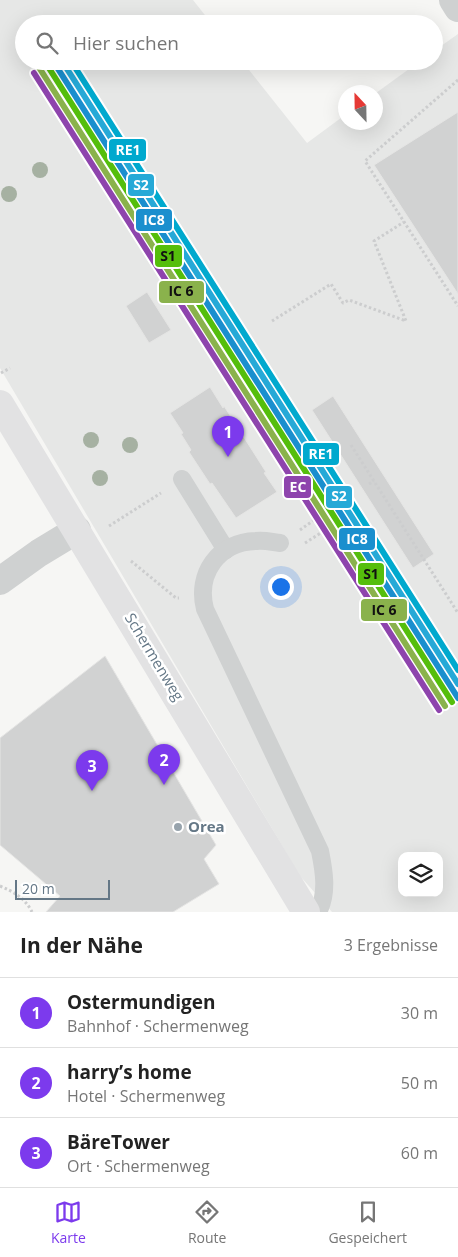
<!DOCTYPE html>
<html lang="de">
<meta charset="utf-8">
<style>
body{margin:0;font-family:"Open Sans",sans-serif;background:#f2f2f2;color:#222}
.controls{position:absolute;right:15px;bottom:15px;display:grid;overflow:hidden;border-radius:10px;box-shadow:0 5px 20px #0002}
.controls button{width:45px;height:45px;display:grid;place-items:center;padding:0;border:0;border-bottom:1px solid #e0e0e0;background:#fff;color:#222;font:25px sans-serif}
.compass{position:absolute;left:338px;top:85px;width:45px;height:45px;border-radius:50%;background:#fff;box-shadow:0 5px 20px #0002;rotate:338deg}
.scale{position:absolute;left:15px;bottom:12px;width:95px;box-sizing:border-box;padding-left:5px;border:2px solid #647786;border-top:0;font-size:14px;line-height:18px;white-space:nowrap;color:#647786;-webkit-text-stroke:4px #fff;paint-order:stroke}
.you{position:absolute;left:280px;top:586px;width:18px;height:18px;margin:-12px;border:4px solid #fff;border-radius:50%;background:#1a73e8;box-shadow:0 0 0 8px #1a73e833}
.badge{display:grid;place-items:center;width:32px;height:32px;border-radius:50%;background:#7c3aed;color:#fff;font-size:16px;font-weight:700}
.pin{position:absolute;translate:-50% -41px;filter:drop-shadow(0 1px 2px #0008)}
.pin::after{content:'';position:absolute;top:26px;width:18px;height:15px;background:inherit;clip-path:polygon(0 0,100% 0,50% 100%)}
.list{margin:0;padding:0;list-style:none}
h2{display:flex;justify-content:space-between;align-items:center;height:65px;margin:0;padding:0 20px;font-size:21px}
h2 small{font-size:16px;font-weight:400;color:#767676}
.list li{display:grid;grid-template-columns:32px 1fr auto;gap:15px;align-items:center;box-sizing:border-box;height:70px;padding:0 20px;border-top:1px solid #e0e0e0}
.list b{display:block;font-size:19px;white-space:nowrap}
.list p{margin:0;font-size:16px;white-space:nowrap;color:#767676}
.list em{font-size:16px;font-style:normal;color:#767676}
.icon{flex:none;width:28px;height:28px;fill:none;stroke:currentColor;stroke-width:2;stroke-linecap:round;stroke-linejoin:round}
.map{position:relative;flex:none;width:458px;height:912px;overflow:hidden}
.search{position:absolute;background:#fff;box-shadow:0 5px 20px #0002;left:15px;right:15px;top:15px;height:55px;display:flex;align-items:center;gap:12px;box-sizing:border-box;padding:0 18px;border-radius:28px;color:#767676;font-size:19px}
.sheet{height:275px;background:#fff}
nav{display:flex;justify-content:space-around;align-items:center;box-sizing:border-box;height:70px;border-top:1px solid #e0e0e0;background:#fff;font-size:14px;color:#767676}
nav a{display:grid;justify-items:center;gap:2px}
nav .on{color:#7c3aed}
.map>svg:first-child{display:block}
.built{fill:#e6e7e6;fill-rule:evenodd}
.building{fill:#d1d2d2;stroke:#e5e5e4}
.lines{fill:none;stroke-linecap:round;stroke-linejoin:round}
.path{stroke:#cccdce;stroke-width:3;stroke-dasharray:2.5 2.5;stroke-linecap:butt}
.lane{stroke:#cfd1d1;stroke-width:18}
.street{stroke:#cfd1d1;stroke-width:28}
.secondary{stroke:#e2e2e3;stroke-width:28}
.rail-1-casing{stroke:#fff;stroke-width:10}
.rail-2-casing{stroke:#fff;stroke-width:10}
.rail-3-casing{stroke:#fff;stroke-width:10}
.rail-4-casing{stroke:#fff;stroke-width:10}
.rail-5-casing{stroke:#fff;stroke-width:10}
.rail-6-casing{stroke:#fff;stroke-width:10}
.rail-1{stroke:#1a8fce;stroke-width:6}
.rail-2{stroke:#55be0c;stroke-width:6}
.rail-3{stroke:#26a9d7;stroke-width:6}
.rail-4{stroke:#8ab24c;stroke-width:6}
.rail-5{stroke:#00a9ce;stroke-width:6}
.rail-6{stroke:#8e44ad;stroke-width:6}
.tree{fill:#a6b1a2}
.poi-dot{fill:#97a3ac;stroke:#fff;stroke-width:2}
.labels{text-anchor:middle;stroke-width:5;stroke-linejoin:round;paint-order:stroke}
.street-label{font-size:15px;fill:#647786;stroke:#fff}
.poi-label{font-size:15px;font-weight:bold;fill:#647786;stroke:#fff;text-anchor:start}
.line-badge{stroke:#fff;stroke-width:2}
.badge-label{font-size:14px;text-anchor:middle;font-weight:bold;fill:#fff}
.pale-badge-label{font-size:14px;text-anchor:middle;font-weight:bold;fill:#111}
</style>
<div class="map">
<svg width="458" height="912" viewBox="0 0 458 912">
<rect width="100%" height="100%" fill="#f6f6f4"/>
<!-- built -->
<path class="built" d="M0,0H193L212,24H24V61H242L307,143L345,115L346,122H376V93L420,61H434V51L458,34V912H332L300,876L0,368ZM402,856H439V893H402Z"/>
<!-- building -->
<g class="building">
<path d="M458,112V294L374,165Z"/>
<path d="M147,292L171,330L149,343L126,306Z"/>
<path d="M210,387L223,408L224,406L266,472L264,473L277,492L236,518L212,483L210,484L189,452L191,450L181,434L183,433L170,413Z"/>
<path d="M333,396L434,554L413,568L312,410Z"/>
<path d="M105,656L216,845L204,859L219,884L173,912H46L60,896L0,845V738Z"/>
</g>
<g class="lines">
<!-- path -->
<g class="path">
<path d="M458,80L365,161L458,306"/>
<path d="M272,321L331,284L343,303L349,300L406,321L374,241L404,222"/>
<path d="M1,373L10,368"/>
<path d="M351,445L458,613"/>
<path d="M369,484L374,481"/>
<path d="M109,526L161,493"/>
<path d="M300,530L314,520"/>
<path d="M305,543L338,522"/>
<path d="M131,561L176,598H179"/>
<path d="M0,886C14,892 25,898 32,912"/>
</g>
<!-- lane -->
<g class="lane">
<path d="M182,479L226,550"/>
<path d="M280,543C272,542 264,540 256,541C218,542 196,574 205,609L320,851C324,871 328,893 318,912"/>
</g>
<!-- street -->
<g class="street">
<path d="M453,0L458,8"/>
<path d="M0,581L39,553L77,530"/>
</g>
<!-- secondary -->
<path class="secondary" d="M0,404L306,912"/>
<defs>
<path id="rail-1" d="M53,61L458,698"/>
<path id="rail-2" d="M47,65L452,702"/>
<path id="rail-3" d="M62,61L458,684"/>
<path id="rail-4" d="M40,69L445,706"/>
<path id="rail-5" d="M71,61L458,670"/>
<path id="rail-6" d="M34,73L439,710"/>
</defs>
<!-- rail-1 casing -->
<use href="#rail-1" class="rail-1-casing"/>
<!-- rail-2 casing -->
<use href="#rail-2" class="rail-2-casing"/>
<!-- rail-3 casing -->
<use href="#rail-3" class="rail-3-casing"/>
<!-- rail-4 casing -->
<use href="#rail-4" class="rail-4-casing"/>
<!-- rail-5 casing -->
<use href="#rail-5" class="rail-5-casing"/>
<!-- rail-6 casing -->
<use href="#rail-6" class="rail-6-casing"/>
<!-- rail-1 -->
<use href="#rail-1" class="rail-1"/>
<!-- rail-2 -->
<use href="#rail-2" class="rail-2"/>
<!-- rail-3 -->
<use href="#rail-3" class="rail-3"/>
<!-- rail-4 -->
<use href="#rail-4" class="rail-4"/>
<!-- rail-5 -->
<use href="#rail-5" class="rail-5"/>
<!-- rail-6 -->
<use href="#rail-6" class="rail-6"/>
</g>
<!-- trees -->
<g class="tree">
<circle cx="40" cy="170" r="8"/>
<circle cx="9" cy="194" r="8"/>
<circle cx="91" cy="440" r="8"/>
<circle cx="130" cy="445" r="8"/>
<circle cx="100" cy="478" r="8"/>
</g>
<!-- markers -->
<circle class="poi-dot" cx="178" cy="827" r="5"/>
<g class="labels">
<!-- street labels -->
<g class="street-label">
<text transform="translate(154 657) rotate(59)" y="5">Schermenweg</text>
</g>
<!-- poi labels -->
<g class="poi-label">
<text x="188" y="832">Orea</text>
</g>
</g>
<g class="line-badge">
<rect x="108" y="138" width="39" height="24" rx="5" fill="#00a9ce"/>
<rect x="127" y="173" width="28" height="24" rx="5" fill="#26a9d7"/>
<rect x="135" y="208" width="38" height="24" rx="5" fill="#1a8fce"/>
<rect x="154" y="244" width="29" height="24" rx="5" fill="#55be0c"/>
<rect x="158" y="280" width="47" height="24" rx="5" fill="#8ab24c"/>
<rect x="302" y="442" width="38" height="24" rx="5" fill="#00a9ce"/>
<rect x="283" y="475" width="29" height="24" rx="5" fill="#8e44ad"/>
<rect x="325" y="485" width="28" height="24" rx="5" fill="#26a9d7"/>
<rect x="338" y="527" width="38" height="24" rx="5" fill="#1a8fce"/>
<rect x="357" y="562" width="28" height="24" rx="5" fill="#55be0c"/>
<rect x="360" y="598" width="48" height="24" rx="5" fill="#8ab24c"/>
</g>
<g class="badge-label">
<text x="128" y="155">RE1</text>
<text x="141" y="190">S2</text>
<text x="154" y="225">IC8</text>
<text x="321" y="459">RE1</text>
<text x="298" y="492">EC</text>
<text x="339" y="501">S2</text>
<text x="357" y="544">IC8</text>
</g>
<g class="pale-badge-label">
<text x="168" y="261">S1</text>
<text x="181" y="296">IC 6</text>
<text x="371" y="579">S1</text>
<text x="384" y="615">IC 6</text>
</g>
</svg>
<div class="controls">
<button><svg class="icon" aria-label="layers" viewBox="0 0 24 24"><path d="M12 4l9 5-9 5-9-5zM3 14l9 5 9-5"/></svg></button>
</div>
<svg class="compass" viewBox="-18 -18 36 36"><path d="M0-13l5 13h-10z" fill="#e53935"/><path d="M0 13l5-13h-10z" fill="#767676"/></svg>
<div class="scale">20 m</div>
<div class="you"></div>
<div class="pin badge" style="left:228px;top:457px">1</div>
<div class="pin badge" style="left:164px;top:785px">2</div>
<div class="pin badge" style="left:92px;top:791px">3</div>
<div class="search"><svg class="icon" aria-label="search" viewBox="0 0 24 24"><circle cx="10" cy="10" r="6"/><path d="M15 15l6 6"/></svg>Hier suchen</div>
</div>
<section class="sheet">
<h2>In der Nähe<small>3 Ergebnisse</small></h2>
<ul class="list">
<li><span class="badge">1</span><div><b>Ostermundigen</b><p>Bahnhof · Schermenweg</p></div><em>30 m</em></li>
<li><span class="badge">2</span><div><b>harry’s home</b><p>Hotel · Schermenweg</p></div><em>50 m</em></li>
<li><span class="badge">3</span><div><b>BäreTower</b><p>Ort · Schermenweg</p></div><em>60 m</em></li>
</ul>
</section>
<nav>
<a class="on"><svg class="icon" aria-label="map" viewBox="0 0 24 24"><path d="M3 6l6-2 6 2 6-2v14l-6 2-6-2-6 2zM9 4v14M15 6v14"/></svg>Karte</a>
<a><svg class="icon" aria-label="directions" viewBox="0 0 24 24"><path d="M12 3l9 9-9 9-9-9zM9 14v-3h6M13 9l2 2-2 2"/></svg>Route</a>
<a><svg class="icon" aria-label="saved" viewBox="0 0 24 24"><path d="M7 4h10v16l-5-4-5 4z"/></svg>Gespeichert</a>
</nav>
